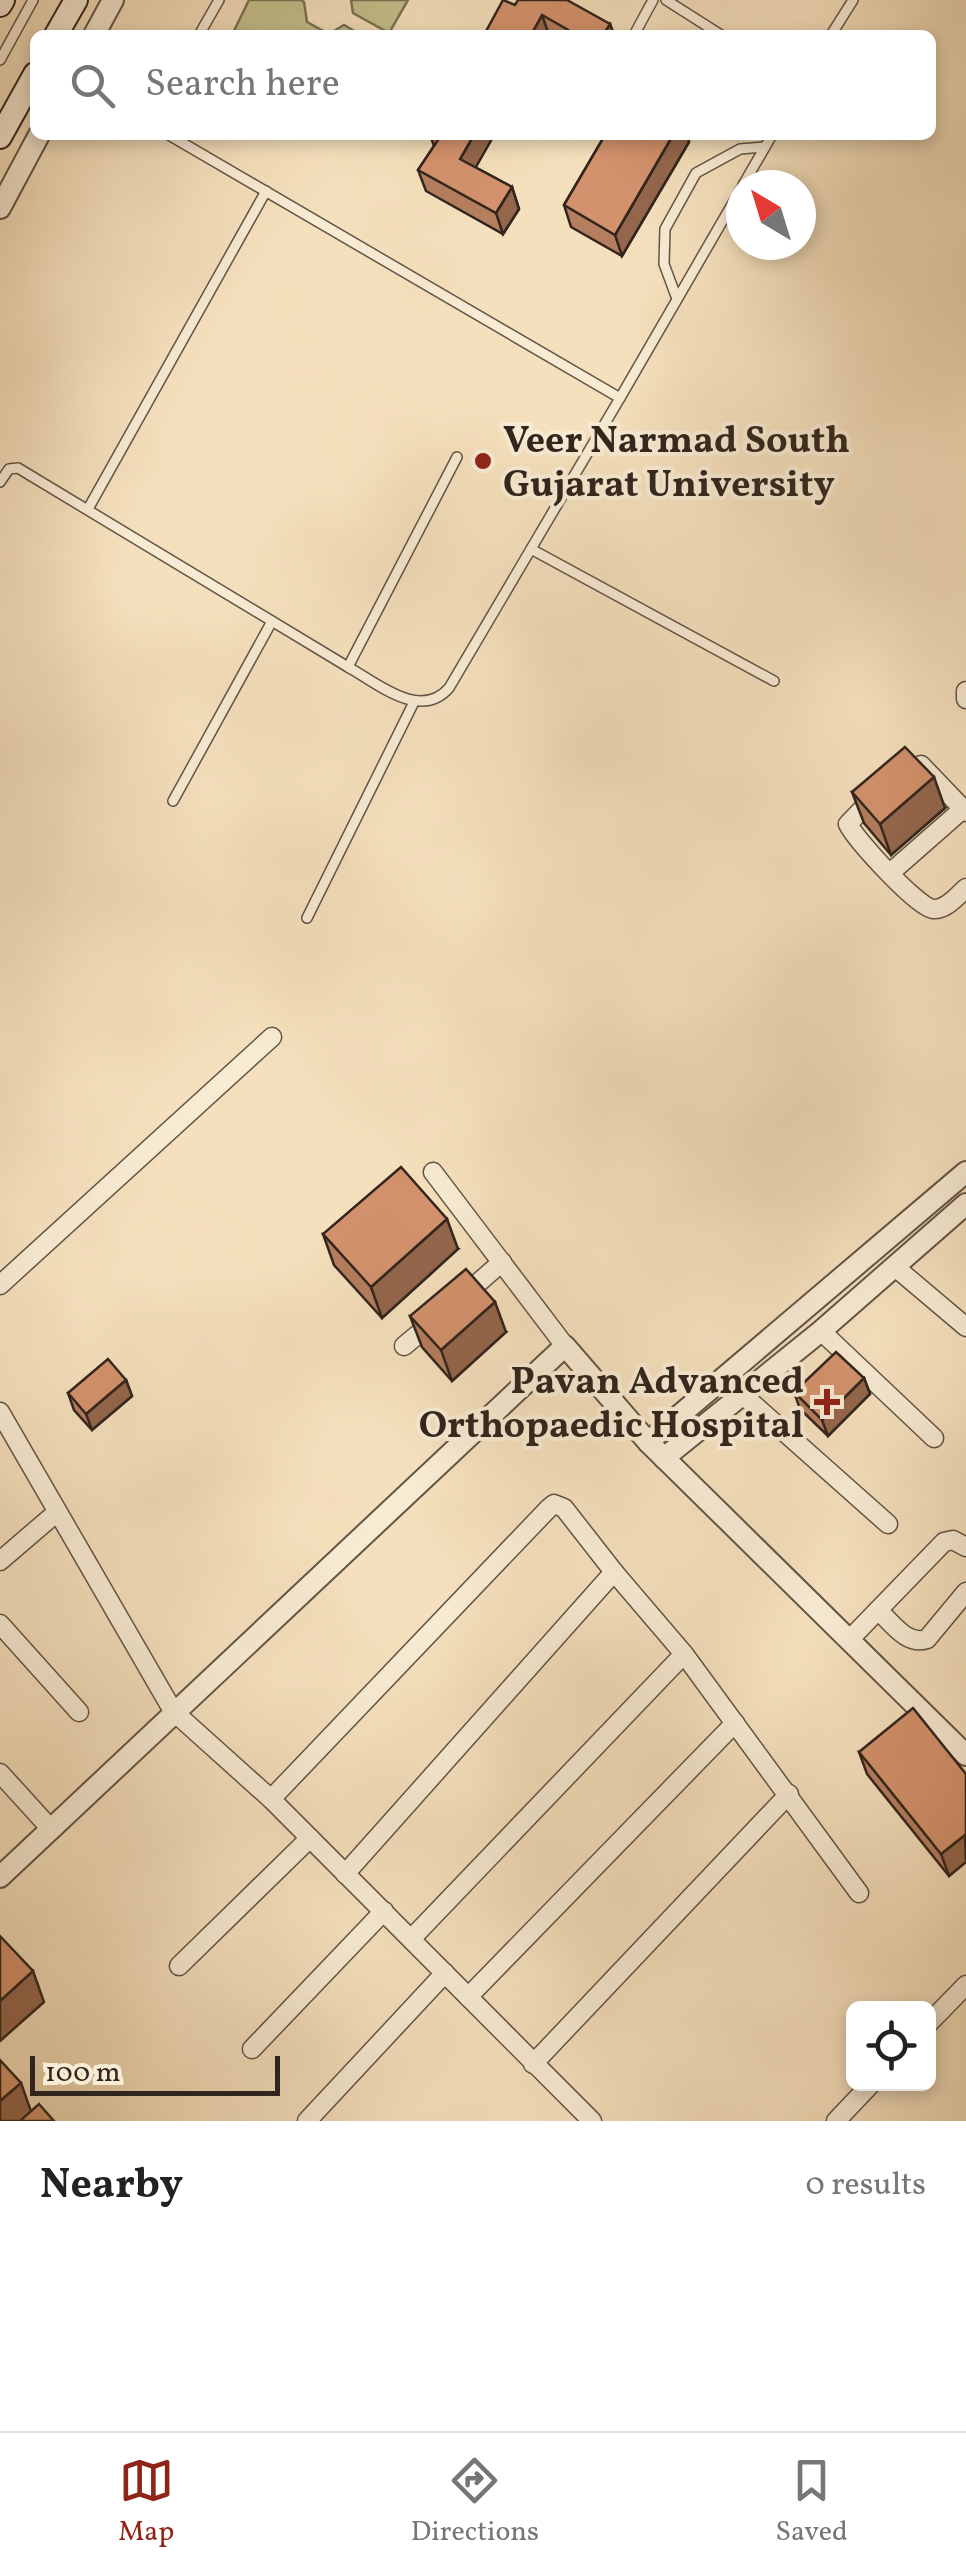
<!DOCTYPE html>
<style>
body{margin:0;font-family:Vollkorn,serif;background:#f6f6f6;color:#222}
.controls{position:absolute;right:30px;bottom:30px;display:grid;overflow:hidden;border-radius:15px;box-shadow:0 5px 15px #0003}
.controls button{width:90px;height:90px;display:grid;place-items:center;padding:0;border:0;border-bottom:2px solid #e0e0e0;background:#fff;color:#222;font:50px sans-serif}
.compass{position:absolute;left:726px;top:170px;width:90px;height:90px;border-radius:50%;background:#fff;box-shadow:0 5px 15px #0003;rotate:322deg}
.scale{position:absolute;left:30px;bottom:25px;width:250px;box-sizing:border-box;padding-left:10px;border:5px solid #32251d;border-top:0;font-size:28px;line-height:35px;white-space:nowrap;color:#32251d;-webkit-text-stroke:8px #f8ebd4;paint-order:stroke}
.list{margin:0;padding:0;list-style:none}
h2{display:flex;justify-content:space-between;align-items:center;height:130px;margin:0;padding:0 40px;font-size:42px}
h2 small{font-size:32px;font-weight:400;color:#767676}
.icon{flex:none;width:55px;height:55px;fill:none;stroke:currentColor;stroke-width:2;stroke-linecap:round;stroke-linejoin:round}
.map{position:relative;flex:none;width:966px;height:2121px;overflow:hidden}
.search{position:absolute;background:#fff;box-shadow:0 5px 15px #0003;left:30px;right:30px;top:30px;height:110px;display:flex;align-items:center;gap:25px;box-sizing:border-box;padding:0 35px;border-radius:15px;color:#767676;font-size:38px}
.sheet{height:310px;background:#fff}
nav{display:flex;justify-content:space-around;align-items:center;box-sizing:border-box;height:140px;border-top:2px solid #e0e0e0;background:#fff;font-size:28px;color:#767676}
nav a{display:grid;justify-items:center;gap:5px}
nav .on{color:#8f2418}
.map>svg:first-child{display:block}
.green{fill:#c4c08c;stroke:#7b7254;stroke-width:2.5}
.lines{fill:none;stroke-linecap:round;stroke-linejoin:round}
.service-casing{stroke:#635445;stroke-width:12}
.minor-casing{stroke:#635445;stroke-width:21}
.tertiary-casing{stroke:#635445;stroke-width:24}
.secondary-casing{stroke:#32251d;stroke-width:26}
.service{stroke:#f8ebd4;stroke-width:9}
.minor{stroke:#f8ebd4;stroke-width:18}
.tertiary{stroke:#f8ebd4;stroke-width:20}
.secondary{stroke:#f8ebd4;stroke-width:22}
.wall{fill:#b57e5e;stroke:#32251d;stroke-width:2.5}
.shaded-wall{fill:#94664c;stroke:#32251d;stroke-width:2.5}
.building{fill:#d3926d;stroke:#32251d;stroke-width:2.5}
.poi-dot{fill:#8f2418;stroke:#f8ebd4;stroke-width:4}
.labels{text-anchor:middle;stroke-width:8;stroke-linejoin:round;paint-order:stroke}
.poi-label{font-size:38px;font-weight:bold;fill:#32251d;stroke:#f8ebd4;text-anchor:start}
</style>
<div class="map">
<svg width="966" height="2121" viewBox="0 0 966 2121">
<rect width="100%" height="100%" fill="#f5e0bd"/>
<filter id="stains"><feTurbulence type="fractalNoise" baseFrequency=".002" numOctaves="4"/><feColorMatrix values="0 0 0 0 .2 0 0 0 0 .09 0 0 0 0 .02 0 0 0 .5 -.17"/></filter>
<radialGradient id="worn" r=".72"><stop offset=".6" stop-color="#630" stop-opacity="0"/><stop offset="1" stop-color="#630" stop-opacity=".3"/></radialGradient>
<!-- green -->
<g class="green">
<path d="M249,0H301L304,2L307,22L329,34L344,25L361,35H232Z"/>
<path d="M351,0H408L389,33L353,13Z"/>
</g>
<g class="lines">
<defs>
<g id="service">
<path d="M666,0L721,35"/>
<path d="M199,35L219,0"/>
<path d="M634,35L653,0"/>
<path d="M831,35L853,0"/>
<path d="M0,60L33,0"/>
<path d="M169,135L620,398L741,189"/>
<path d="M743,185L772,135"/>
<path d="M677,299L664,264L665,229L696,173L740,149L765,147"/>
<path d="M0,482L9,469L18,468L348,667C377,683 420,721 449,688L620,398"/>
<path d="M88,509L266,191"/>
<path d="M531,549L774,681"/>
<path d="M348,667L457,457"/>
<path d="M173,801L271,623"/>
<path d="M307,918L414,702"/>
</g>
<g id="minor">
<path d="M966,691V699"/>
<path d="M921,765L966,812"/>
<path d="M877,794L848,824C856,840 917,907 933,909C946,910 957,896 966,888"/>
<path d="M890,873L963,809"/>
<path d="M433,1172L565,1346"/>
<path d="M895,1267L966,1327"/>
<path d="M0,1285L272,1037"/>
<path d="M462,1297L502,1262"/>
<path d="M821,1331L934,1438"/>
<path d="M404,1346L434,1321"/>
<path d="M744,1396L888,1524"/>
<path d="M0,1412L173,1711L271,1799L592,2121"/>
<path d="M0,1561L56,1513"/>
<path d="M878,1610C892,1623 907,1646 927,1639L966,1592"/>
<path d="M0,1624L79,1712"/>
<path d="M849,1640L944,1542L953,1540L966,1547"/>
<path d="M0,1773L50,1828"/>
<path d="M271,1799L549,1508L554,1504L564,1508L614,1572"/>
<path d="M345,1874L614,1572L684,1654L859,1893"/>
<path d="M412,1938L684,1654"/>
<path d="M179,1966L310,1838"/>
<path d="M468,1997L735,1723"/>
<path d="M928,2024L966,1985"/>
<path d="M252,2049L384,1911"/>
<path d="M533,2064L789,1794"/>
<path d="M307,2121L445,1973"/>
<path d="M836,2121L871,2084"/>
</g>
<g id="tertiary">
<path d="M94,35L113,0"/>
<path d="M0,208L39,135"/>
<path d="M648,1442L966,1172"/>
<path d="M664,1458L821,1331L966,1204"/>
<path d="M0,1877L565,1346L648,1442L966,1755"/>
</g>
<g id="secondary">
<path d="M0,5L3,0"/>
<path d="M56,35L76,0"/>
<path d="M0,137L35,74"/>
</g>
</defs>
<!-- service casing -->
<use href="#service" class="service-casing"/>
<!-- minor casing -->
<use href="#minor" class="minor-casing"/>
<!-- tertiary casing -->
<use href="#tertiary" class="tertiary-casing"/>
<!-- secondary casing -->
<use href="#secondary" class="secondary-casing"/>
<!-- service -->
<use href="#service" class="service"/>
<!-- minor -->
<use href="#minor" class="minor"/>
<!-- tertiary -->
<use href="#tertiary" class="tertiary"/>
<!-- secondary -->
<use href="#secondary" class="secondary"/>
</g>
<!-- wall -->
<g class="wall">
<path d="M515,5L610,24L614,35H484Z"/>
<path d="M430,135H494L475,167L512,187L519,209L503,234L426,191L418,170L434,146Z"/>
<path d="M605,135H687L689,142L622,256L571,227L564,205Z"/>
<path d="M852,792L945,808L891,855L864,823Z"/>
<path d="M323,1234L458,1249L382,1318L334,1265Z"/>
<path d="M410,1316L506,1332L452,1381L422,1347Z"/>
<path d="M864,1378L870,1394L828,1436L800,1409L794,1392Z"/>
<path d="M126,1380L132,1396L92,1430L74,1410L68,1393Z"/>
<path d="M859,1752L966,1774V1862L949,1876L867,1774Z"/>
</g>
<!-- shaded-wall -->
<g class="shaded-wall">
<path d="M542,15L549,35H531Z"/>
<path d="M610,24L614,35H603Z"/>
<path d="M474,135H494L468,181L460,159Z"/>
<path d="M673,135H687L689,142L622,256L615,235Z"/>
<path d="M512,187L519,209L503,234L496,213Z"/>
<path d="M934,777L945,808L891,855L880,824Z"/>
<path d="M447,1219L458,1249L382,1318L371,1287Z"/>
<path d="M495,1302L506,1332L452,1381L441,1350Z"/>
<path d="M864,1378L870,1394L828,1436L822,1420Z"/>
<path d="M126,1380L132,1396L92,1430L86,1414Z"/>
<path d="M965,1835L966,1862L949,1876L941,1854Z"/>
<path d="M33,1971L44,2002L0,2041V2001Z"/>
<path d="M21,2083L32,2114L24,2121H0V2101Z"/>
</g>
<!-- building -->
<g class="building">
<path d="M503,0L515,5L518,0H567L610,24L603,35H577L542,15L531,35H484Z"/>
<path d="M436,135H474L460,159L512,187L496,213L418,170L440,137Z"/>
<path d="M605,135H673L615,235L564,205Z"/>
<path d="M905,747L934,777L880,824L852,792Z"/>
<path d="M401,1167L447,1219L371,1287L323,1234Z"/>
<path d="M466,1269L495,1302L441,1350L410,1316Z"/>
<path d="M836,1352L864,1378L822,1420L794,1392Z"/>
<path d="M108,1359L126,1380L86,1414L68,1393Z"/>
<path d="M913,1708L966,1774V1836L965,1835L941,1854L859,1752Z"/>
<path d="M0,1936L33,1971L0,2001Z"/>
<path d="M0,2060L21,2083L0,2101Z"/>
<path d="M39,2104L54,2121H20Z"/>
</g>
<!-- markers -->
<g class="poi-dot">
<circle cx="483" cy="461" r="10"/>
<path d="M822 1387h10v10h10v10h-10v10h-10v-10h-10v-10h10z"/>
</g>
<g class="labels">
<!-- poi labels -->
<g class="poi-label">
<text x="503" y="452">Veer Narmad South<tspan x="503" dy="44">Gujarat University</tspan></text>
<text x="804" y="1393" text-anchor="end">Pavan Advanced<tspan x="804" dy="44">Orthopaedic Hospital</tspan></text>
</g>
</g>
<rect width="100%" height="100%" filter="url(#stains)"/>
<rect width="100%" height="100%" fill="url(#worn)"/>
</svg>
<div class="controls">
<button><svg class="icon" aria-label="locate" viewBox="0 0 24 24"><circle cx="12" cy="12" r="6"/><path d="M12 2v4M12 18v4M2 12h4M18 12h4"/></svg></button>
</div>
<svg class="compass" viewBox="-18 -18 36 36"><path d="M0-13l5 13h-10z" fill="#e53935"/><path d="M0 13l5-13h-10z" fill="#767676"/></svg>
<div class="scale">100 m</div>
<div class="search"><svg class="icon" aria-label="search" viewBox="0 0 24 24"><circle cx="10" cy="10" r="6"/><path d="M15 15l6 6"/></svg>Search here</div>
</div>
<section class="sheet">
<h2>Nearby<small>0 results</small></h2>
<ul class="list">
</ul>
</section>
<nav>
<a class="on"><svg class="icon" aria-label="map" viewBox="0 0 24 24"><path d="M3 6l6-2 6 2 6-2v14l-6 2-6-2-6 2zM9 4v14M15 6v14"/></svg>Map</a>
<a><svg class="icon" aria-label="directions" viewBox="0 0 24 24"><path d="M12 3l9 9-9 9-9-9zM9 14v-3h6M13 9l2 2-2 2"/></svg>Directions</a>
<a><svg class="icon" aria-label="saved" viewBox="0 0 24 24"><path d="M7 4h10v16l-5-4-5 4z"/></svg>Saved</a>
</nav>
